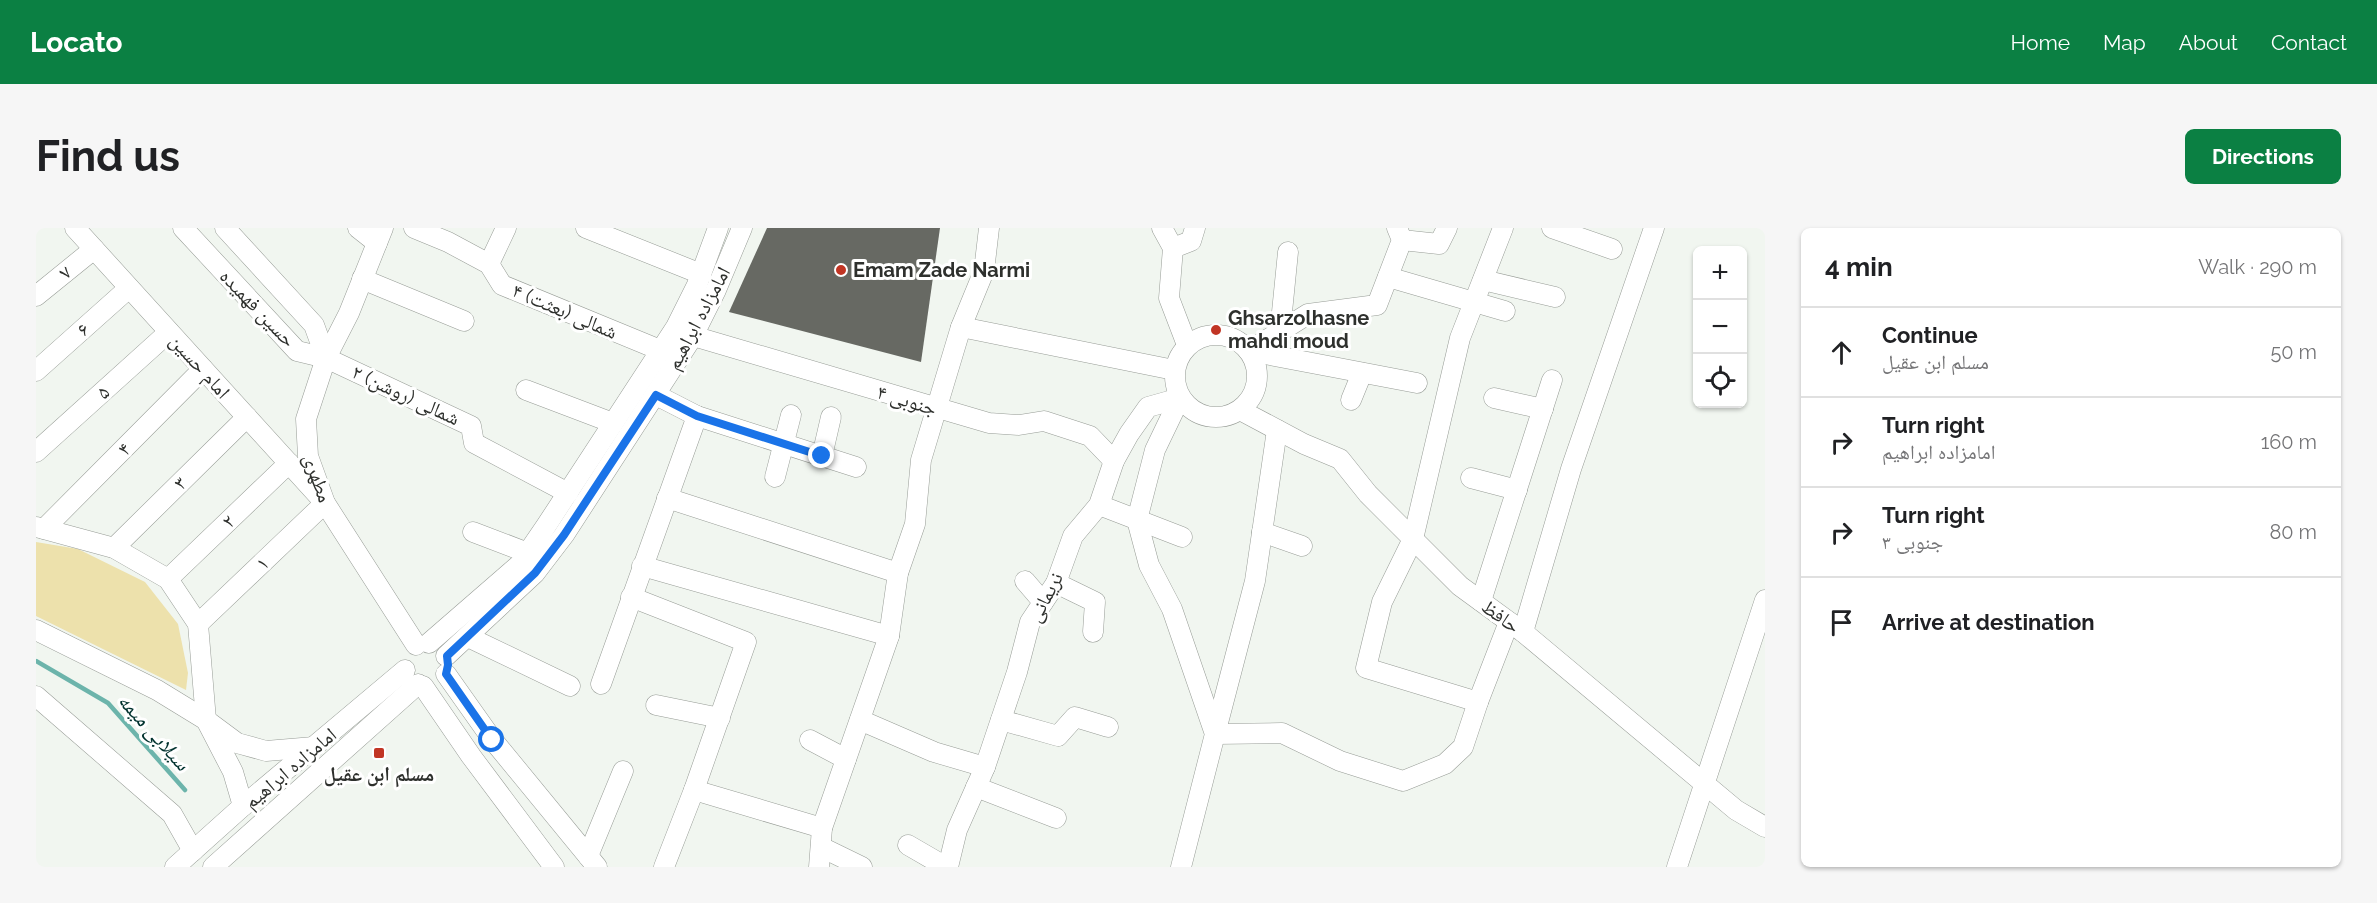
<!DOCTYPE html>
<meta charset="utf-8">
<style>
body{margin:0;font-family:Raleway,"Noto Naskh Arabic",sans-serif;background:#f6f6f6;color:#202124}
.controls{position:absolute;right:18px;top:18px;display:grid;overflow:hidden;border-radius:9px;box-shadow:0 2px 4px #0004}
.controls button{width:54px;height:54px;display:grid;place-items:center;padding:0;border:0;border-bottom:2px solid #e0e0e0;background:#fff;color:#202124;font:30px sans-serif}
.stop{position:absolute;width:18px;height:18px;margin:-14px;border:4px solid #1a73e8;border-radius:50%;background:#fff}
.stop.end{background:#1a73e8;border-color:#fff;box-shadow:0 2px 6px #0008}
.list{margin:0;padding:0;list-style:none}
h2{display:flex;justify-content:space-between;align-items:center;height:78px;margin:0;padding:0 24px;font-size:26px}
h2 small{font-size:20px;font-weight:400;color:#757577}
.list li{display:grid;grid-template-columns:39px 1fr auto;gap:18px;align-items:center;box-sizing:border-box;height:90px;padding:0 24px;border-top:2px solid #e0e0e0}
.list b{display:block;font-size:22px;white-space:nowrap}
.list p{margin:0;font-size:20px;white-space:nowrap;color:#757577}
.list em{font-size:20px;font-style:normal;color:#757577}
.icon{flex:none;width:33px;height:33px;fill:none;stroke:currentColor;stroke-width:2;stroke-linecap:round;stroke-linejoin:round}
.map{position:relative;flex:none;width:1729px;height:639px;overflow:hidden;border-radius:9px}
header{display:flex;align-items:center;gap:36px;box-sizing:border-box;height:84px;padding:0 30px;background:#0b8043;color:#fff}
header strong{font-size:28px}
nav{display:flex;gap:33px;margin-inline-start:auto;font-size:21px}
.intro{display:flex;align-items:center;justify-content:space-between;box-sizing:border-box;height:144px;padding:0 36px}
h1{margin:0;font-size:42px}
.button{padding:15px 27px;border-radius:9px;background:#0b8043;color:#fff;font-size:21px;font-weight:700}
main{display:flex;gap:36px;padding:0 36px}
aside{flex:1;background:#fff;border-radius:9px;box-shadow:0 2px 4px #0004}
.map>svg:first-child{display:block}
.green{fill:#ede1ac}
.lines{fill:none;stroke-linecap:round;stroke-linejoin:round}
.stream{stroke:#6cb4ab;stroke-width:4.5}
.building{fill:#676963}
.minor-casing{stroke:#979c96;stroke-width:21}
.minor{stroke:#fff;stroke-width:20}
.route{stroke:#1a73e8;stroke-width:8}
.poi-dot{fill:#c13524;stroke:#fff;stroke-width:2}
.labels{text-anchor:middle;stroke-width:6;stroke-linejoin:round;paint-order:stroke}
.poi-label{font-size:20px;font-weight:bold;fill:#2e302d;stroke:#fff;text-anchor:start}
.street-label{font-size:20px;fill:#2e302d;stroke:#fff}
.water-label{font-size:21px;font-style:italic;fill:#00322e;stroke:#fff}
</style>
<header>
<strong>Locato</strong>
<nav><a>Home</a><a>Map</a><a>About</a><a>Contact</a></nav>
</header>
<div class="intro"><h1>Find us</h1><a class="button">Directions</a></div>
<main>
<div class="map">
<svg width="1729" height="639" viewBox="0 0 1729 639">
<rect width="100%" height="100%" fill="#f1f6f0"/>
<!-- green -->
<path class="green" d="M0,314L42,321L109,354L142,396L152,445L150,462L0,388Z"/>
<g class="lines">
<!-- stream -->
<path class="stream" d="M0,433L72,475L149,562"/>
</g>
<!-- building -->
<path class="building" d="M731,0H904L885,134L693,84Z"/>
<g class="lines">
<defs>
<g id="minor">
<path d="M39,0L289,275L162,396"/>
<path d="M147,0L261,123L290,130L435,198L438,215L532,265"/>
<path d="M189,0L278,97L290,130"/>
<path d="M322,0L341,15"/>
<path d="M347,0L313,85L290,130L270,191L272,228L289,275L380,417"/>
<path d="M378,0L412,14L453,36L466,57L624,122"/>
<path d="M550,0L665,46"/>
<path d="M1126,0L1137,20L1133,70L1151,117"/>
<path d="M1516,0L1576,21"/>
<path d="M1366,12L1403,16L1411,0"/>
<path d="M1137,20L1155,13L1159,0"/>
<path d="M453,36L470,0"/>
<path d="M1352,49L1469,83"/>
<path d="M326,51L428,93"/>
<path d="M1447,52L1519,69"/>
<path d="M0,68L58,21"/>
<path d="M925,99L1138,142"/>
<path d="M1244,104L1252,24"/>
<circle cx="1180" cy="148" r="41"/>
<path d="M657,108L953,195L983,197L1008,193L1054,208L1078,233"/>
<path d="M1213,123L1272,86L1341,77L1366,12L1361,0"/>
<path d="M1213,123L1381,155"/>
<path d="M0,143L93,60"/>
<path d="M490,162L577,195"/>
<path d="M620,167L661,188L820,239"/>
<path d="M1144,170L1119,222L1101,292L1113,337L1136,381L1179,506L1145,639"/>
<path d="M1458,170L1507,181"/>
<path d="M1315,172L1326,145"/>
<path d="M1204,182L1268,216L1304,231L1332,266L1424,358L1487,404L1700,582L1729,599"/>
<path d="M1241,202L1219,353L1179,506L1246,505L1304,533L1367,553L1409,536L1427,519L1442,474L1473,394"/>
<path d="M0,224L133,104"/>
<path d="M786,228L795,189"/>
<path d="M739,249L755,187"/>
<path d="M1435,250L1481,262"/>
<path d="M631,270L862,345"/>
<path d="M1063,277L1146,309"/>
<path d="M0,299L78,320L132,351L162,396L170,492L197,544L207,578"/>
<path d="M8,301L167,141"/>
<path d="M437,304L492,325"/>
<path d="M1226,304L1266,318"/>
<path d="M78,320L211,189"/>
<path d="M606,338L853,408"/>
<path d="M132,351L253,235"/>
<path d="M989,353L1007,374"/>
<path d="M1020,355L1059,374L1057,404"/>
<path d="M595,369L710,414L658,562L628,639"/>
<path d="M1445,373L1516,152"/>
<path d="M0,402L121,462L170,492L201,515L230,523L278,519"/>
<path d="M1487,404L1535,241L1618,0"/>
<path d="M432,409L534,458"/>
<path d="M393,415L484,336L510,298L640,99L661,57L682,0"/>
<path d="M410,428L499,345L528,307L657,108L680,62L706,0"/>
<path d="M410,446L456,511L561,639"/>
<path d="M565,456L661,188"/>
<path d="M387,458L435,528L518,639"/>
<path d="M0,468L136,586L157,623"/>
<path d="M1442,474L1330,440L1346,374L1377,311L1424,110L1467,0"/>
<path d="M620,477L684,490"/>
<path d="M824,492L898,524L949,539"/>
<path d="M965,492L1022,508L1039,489L1072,499"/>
<path d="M774,512L810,531"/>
<path d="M940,559L1020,590"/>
<path d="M658,562L786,600L783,639"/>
<path d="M786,600L853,408L862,345L879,296L885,232L925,99L948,43L953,0"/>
<path d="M872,617L910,639"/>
<path d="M785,619L826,639"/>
<path d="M552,628L587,543"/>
<path d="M139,639L207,578L369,442"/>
<path d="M177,639L382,456"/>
<path d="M912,639L921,602L949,539L981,444L994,394L1020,355L1037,308L1063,277L1078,233L1093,206L1112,179L1144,170"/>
<path d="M1641,639L1729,372"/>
</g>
</defs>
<!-- minor casing -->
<use href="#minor" class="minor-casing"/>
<!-- minor -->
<use href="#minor" class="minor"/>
</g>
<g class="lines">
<!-- route -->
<path class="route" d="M456,512L410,446L412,437L411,428L499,345L528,307L620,167L661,188L786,228"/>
</g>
<!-- markers -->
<g class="poi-dot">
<circle cx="805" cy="42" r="6"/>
<circle cx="1180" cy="102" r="6"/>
<rect x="337" y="519" width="12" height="12" rx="3"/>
</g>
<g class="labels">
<!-- poi labels -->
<g class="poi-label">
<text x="817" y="49">Emam Zade Narmi</text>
<text x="1192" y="97">Ghsarzolhasne<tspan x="1192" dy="23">mahdi moud</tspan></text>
<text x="343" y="553" text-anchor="middle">مسلم ابن عقیل</text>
</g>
<!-- street labels -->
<g class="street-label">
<text transform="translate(29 44) rotate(-40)" y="7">۷</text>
<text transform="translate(222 80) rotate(46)" y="7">حسین فهمیده</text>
<text transform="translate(529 83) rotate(23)" y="7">۴ شمالی (بعثت)</text>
<text transform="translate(662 90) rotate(-62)" y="7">امامزاده ابراهیم</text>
<text transform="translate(47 101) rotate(-42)" y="7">۶</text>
<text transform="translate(164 138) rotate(48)" y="7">امام حسین</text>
<text transform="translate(67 164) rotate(-42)" y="7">۵</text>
<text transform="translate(370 167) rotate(25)" y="7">۲ شمالی (روشن)</text>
<text transform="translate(871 172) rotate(17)" y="7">۴ جنوبی</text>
<text transform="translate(88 221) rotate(-45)" y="7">۴</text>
<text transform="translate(282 250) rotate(71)" y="7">مطهری</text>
<text transform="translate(144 255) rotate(-45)" y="7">۳</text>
<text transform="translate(192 293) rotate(-44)" y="7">۲</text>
<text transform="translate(226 335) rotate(-44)" y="7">۱</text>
<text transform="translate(1009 369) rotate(-62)" y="7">نریمانی</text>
<text transform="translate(1465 388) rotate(36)" y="7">حافظ</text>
<text transform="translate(254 540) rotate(-40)" y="7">امامزاده ابراهیم</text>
</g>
<!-- water labels -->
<g class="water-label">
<text transform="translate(118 504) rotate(48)" y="7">سیلابی میمه</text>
</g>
</g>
</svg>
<div class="controls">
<button>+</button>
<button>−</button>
<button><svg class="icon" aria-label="locate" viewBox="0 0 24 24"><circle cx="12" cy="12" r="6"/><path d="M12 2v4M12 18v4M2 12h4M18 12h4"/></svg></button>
</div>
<div class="stop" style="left:456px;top:512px"></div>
<div class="stop end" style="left:786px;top:228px"></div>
</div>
<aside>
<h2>4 min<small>Walk · 290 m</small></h2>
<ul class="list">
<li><svg class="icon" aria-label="ahead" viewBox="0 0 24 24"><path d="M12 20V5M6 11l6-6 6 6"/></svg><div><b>Continue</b><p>مسلم ابن عقیل</p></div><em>50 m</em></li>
<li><svg class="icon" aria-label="right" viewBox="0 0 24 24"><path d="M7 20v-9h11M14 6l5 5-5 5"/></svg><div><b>Turn right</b><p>امامزاده ابراهیم</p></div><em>160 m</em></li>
<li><svg class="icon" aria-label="right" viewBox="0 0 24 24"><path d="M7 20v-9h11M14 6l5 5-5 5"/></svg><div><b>Turn right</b><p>۳ جنوبی</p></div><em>80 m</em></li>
<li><svg class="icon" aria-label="arrive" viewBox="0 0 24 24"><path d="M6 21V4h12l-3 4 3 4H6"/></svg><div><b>Arrive at destination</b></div></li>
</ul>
</aside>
</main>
